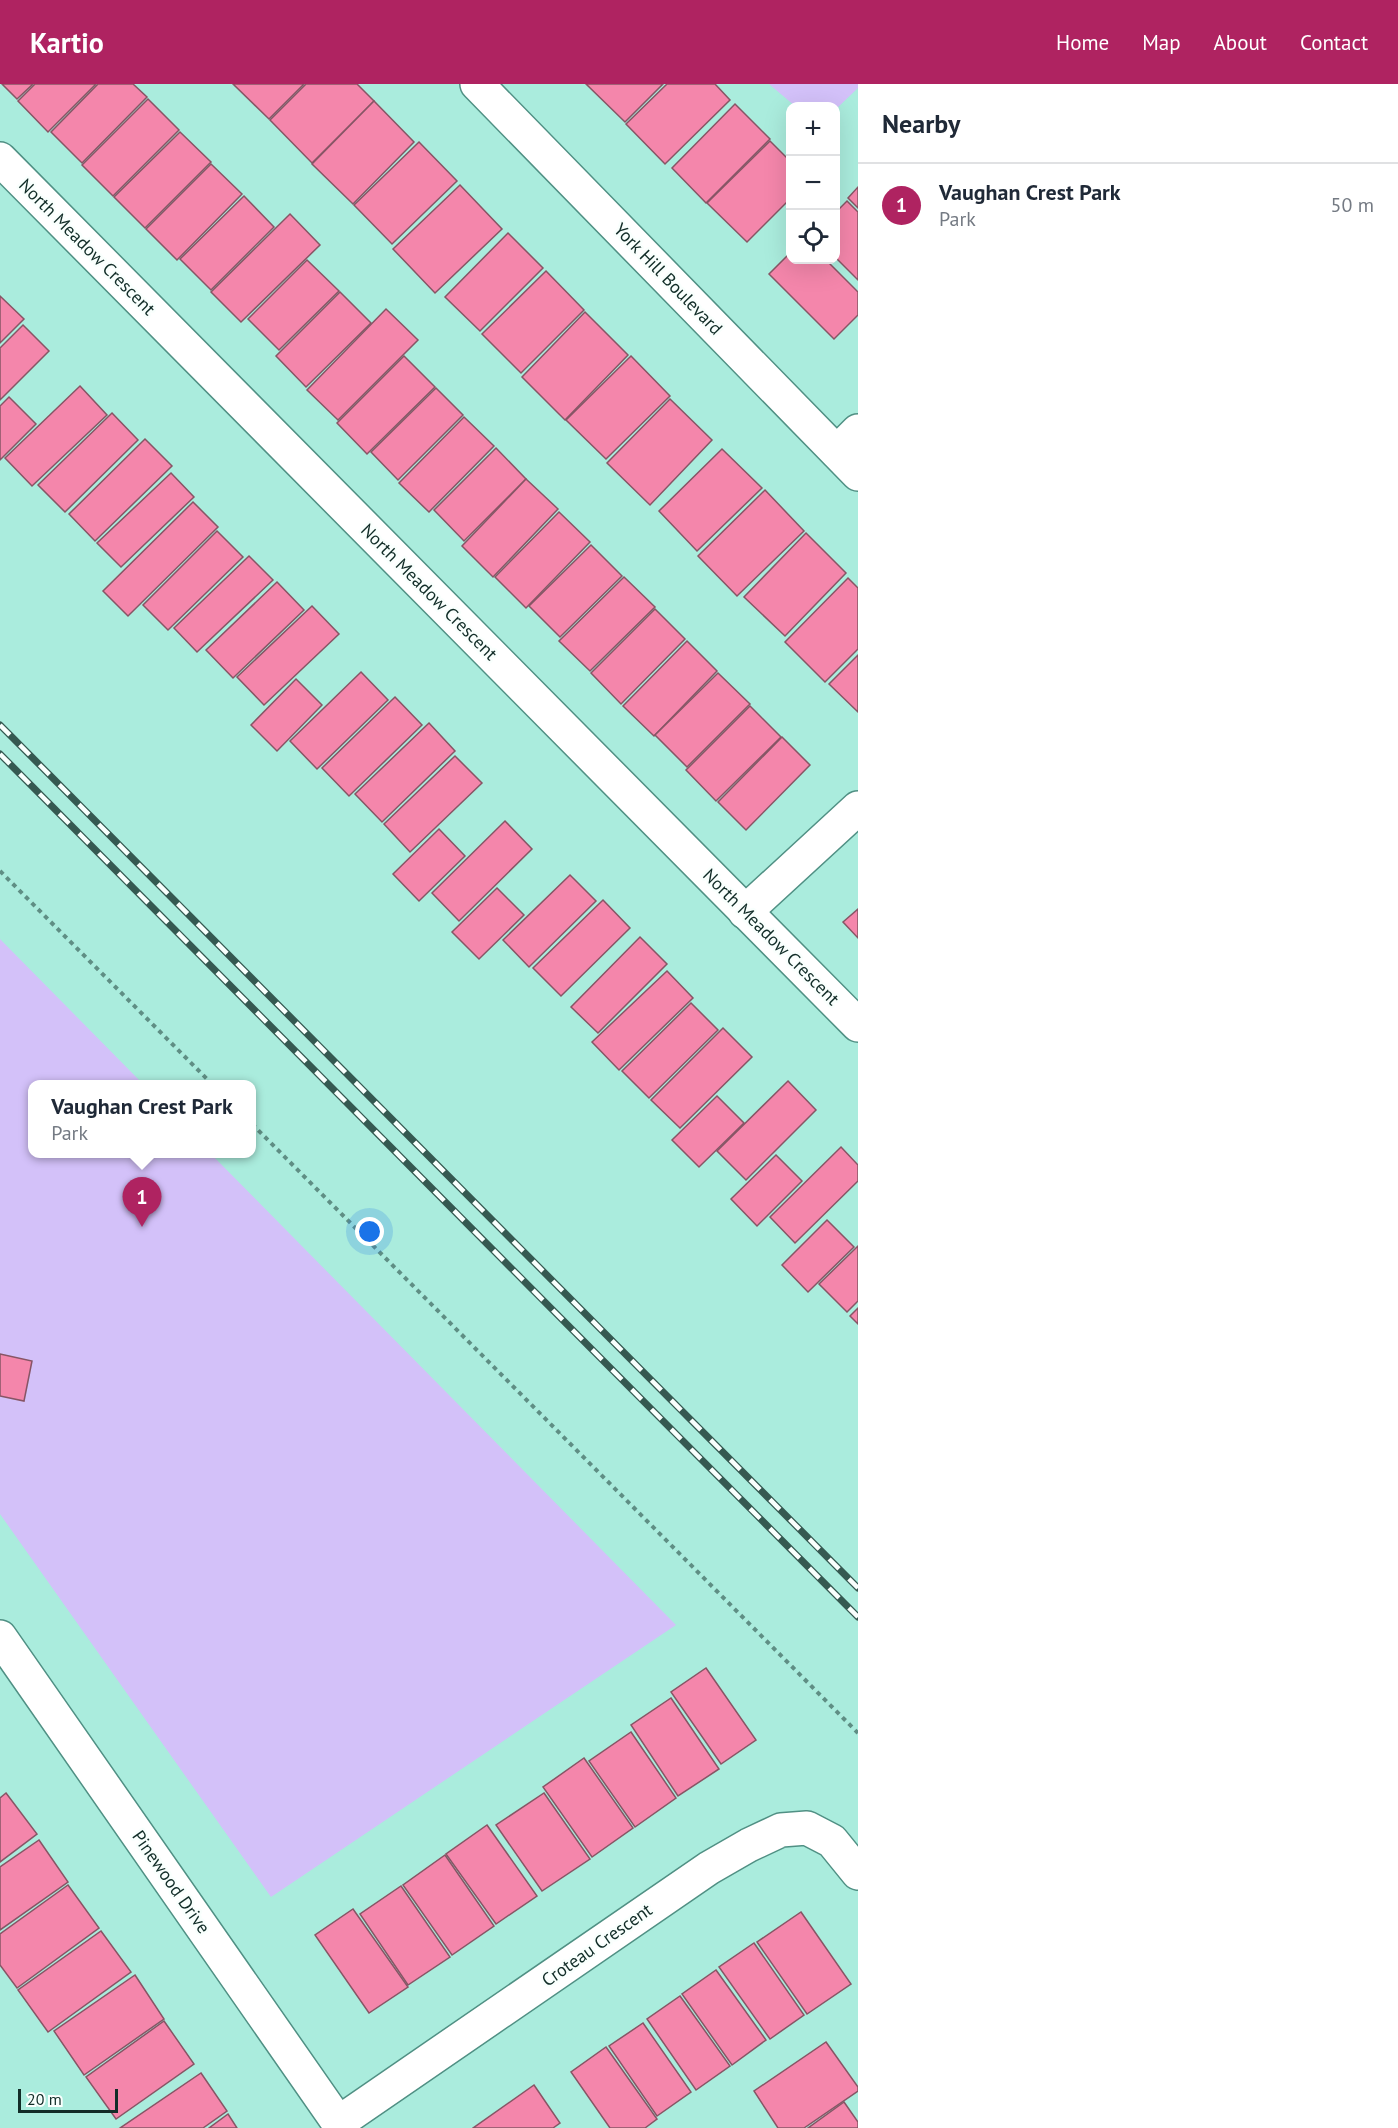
<!DOCTYPE html>
<meta charset="utf-8">
<style>
body{margin:0;font-family:"PT Sans",sans-serif;background:#f6f6f7;color:#1f2937}
.controls{position:absolute;right:18px;top:18px;display:grid;overflow:hidden;border-radius:12px;box-shadow:0 6px 24px #0002}
.controls button{width:54px;height:54px;display:grid;place-items:center;padding:0;border:0;border-bottom:2px solid #e0e1e3;background:#fff;color:#1f2937;font:30px sans-serif}
.scale{position:absolute;left:18px;bottom:15px;width:100px;box-sizing:border-box;padding-left:6px;border:3px solid #122d28;border-top:0;font-size:16px;line-height:21px;white-space:nowrap;color:#122d28;-webkit-text-stroke:4px #f9fffd;paint-order:stroke}
.you{position:absolute;left:370px;top:1148px;width:21px;height:21px;margin:-15px;border:4px solid #fff;border-radius:50%;background:#1a73e8;box-shadow:0 0 0 9px #1a73e833}
.badge{display:grid;place-items:center;width:39px;height:39px;border-radius:50%;background:#af2361;color:#fff;font-size:20px;font-weight:700}
.pin{position:absolute;translate:-50% -50px;filter:drop-shadow(0 2px 3px #0008)}
.pin::after{content:'';position:absolute;top:32px;width:21px;height:18px;background:inherit;clip-path:polygon(0 0,100% 0,50% 100%)}
.popup{position:absolute;left:28px;top:996px;width:228px;height:78px;box-sizing:border-box;display:grid;place-content:center;border-radius:12px;background:#fff;filter:drop-shadow(0 2px 4px #0005);font-size:20px;white-space:nowrap;color:#747a83}
.popup b{font-size:22px;color:#1f2937}
.popup::after{content:'';position:absolute;left:50%;top:100%;margin-left:-12px;border:12px solid transparent;border-top-color:#fff}
.list{margin:0;padding:0;list-style:none}
h2{display:flex;justify-content:space-between;align-items:center;height:78px;margin:0;padding:0 24px;font-size:26px}
h2 small{font-size:20px;font-weight:400;color:#747a83}
.list li{display:grid;grid-template-columns:39px 1fr auto;gap:18px;align-items:center;box-sizing:border-box;height:84px;padding:0 24px;border-top:2px solid #e0e1e3}
.list b{display:block;font-size:22px;white-space:nowrap}
.list p{margin:0;font-size:20px;white-space:nowrap;color:#747a83}
.list em{font-size:20px;font-style:normal;color:#747a83}
.icon{flex:none;width:33px;height:33px;fill:none;stroke:currentColor;stroke-width:2;stroke-linecap:round;stroke-linejoin:round}
.map{position:relative;flex:none;width:858px;height:2044px;overflow:hidden}
header{display:flex;align-items:center;gap:36px;box-sizing:border-box;height:84px;padding:0 30px;background:#af2361;color:#fff}
header strong{font-size:28px}
nav{display:flex;gap:33px;margin-inline-start:auto;font-size:21px}
main{display:flex}
aside{flex:1;background:#fff}
.map>svg:first-child{display:block}
.green{fill:#d3c1f9}
.building{fill:#f486ab;stroke:#875565;stroke-width:1.5}
.lines{fill:none;stroke-linecap:round;stroke-linejoin:round}
.street-casing{stroke:#509084;stroke-width:36}
.secondary-casing{stroke:#509084;stroke-width:36}
.path{stroke:#5f8e84;stroke-width:4;stroke-dasharray:4.5 4.5;stroke-linecap:butt}
.street{stroke:#fff;stroke-width:33}
.secondary{stroke:#fff;stroke-width:33}
.rail-casing{stroke:#355951;stroke-width:7}
.rail{stroke:#f9fffd;stroke-width:4.5;stroke-dasharray:14;stroke-linecap:butt}
.labels{text-anchor:middle;stroke-width:5;stroke-linejoin:round;paint-order:stroke}
.street-label{font-size:18px;fill:#122d28;stroke:#f9fffd}
</style>
<header>
<strong>Kartio</strong>
<nav><a>Home</a><a>Map</a><a>About</a><a>Contact</a></nav>
</header>
<main>
<div class="map">
<svg width="858" height="2044" viewBox="0 0 858 2044">
<rect width="100%" height="100%" fill="#aaecdd"/>
<!-- green -->
<g class="green">
<path d="M769,0H858V4L836,25V22H795Z"/>
<path d="M0,855L143,1000H33V1070H211L676,1541L271,1813L0,1430Z"/>
</g>
<!-- building -->
<g class="building">
<path d="M2,0H33L17,15Z"/>
<path d="M35,0H96L48,48L18,17Z"/>
<path d="M98,0H133L147,13L82,79L51,48Z"/>
<path d="M233,0H304L269,35Z"/>
<path d="M306,0H357L374,17L312,79L270,36Z"/>
<path d="M586,0H663L625,38Z"/>
<path d="M667,0H715L730,16L665,80L626,40Z"/>
<path d="M148,15L179,46L113,112L82,81Z"/>
<path d="M374,17L414,58L353,120L312,80Z"/>
<path d="M735,20L770,55L706,119L672,84Z"/>
<path d="M180,48L211,78L145,144L114,113Z"/>
<path d="M770,57L790,77V115L747,158L707,119Z"/>
<path d="M419,58L457,97L392,160L354,121Z"/>
<path d="M211,80L242,110L177,176L146,145Z"/>
<path d="M460,101L502,145L435,209L393,165Z"/>
<path d="M858,103V124L848,114Z"/>
<path d="M244,112L274,143L211,206L180,175Z"/>
<path d="M847,117L858,128V196L836,174V128Z"/>
<path d="M290,130L320,161L241,238L211,208Z"/>
<path d="M508,149L543,184L480,247L445,213Z"/>
<path d="M790,169V176H826L858,208V231L834,255L769,190Z"/>
<path d="M307,176L339,207L279,266L248,235Z"/>
<path d="M546,187L584,226L521,289L482,250Z"/>
<path d="M340,208L371,239L306,303L276,272Z"/>
<path d="M0,212L24,235L0,259Z"/>
<path d="M386,225L418,256L338,336L307,306Z"/>
<path d="M585,228L628,271L565,336L522,293Z"/>
<path d="M23,241L49,267L0,316V264Z"/>
<path d="M404,272L435,303L367,370L337,339Z"/>
<path d="M631,272L670,312L606,375L566,336Z"/>
<path d="M80,302L107,331L32,402L5,374Z"/>
<path d="M436,304L463,331L398,396L371,368Z"/>
<path d="M9,313L36,340L0,376V322Z"/>
<path d="M670,315L712,356L650,421L607,379Z"/>
<path d="M112,329L138,356L65,428L38,401Z"/>
<path d="M464,333L494,362L429,428L399,399Z"/>
<path d="M145,355L172,382L95,457L69,430Z"/>
<path d="M496,364L526,395L464,457L434,426Z"/>
<path d="M722,365L762,404L697,467L659,427Z"/>
<path d="M171,389L194,413L121,483L97,459Z"/>
<path d="M526,395L558,425L493,493L462,462Z"/>
<path d="M765,406L804,447L737,512L698,472Z"/>
<path d="M193,418L218,443L128,532L103,507Z"/>
<path d="M559,428L590,458L526,524L495,493Z"/>
<path d="M217,447L243,473L168,546L143,521Z"/>
<path d="M806,449L846,489L785,552L744,513Z"/>
<path d="M591,461L622,492L560,553L529,522Z"/>
<path d="M249,472L273,496L197,568L174,544Z"/>
<path d="M624,493L655,523L590,587L559,557Z"/>
<path d="M848,494L858,504V565L825,598L785,558Z"/>
<path d="M277,498L304,526L233,594L206,566Z"/>
<path d="M312,522L339,550L264,621L237,593Z"/>
<path d="M655,525L685,555L621,620L591,589Z"/>
<path d="M687,557L717,587L654,652L623,622Z"/>
<path d="M858,571V628L829,600Z"/>
<path d="M361,588L388,616L317,685L290,657Z"/>
<path d="M718,589L750,620L687,683L655,651Z"/>
<path d="M296,595L322,621L277,667L251,641Z"/>
<path d="M395,613L422,641L349,712L322,684Z"/>
<path d="M750,622L781,653L716,717L686,686Z"/>
<path d="M429,639L455,667L382,738L355,710Z"/>
<path d="M782,653L810,681L746,746L718,718Z"/>
<path d="M455,672L482,699L410,768L384,740Z"/>
<path d="M505,737L532,765L459,837L432,809Z"/>
<path d="M439,745L465,772L419,817L393,790Z"/>
<path d="M570,791L596,817L529,883L503,856Z"/>
<path d="M497,804L524,831L479,875L452,848Z"/>
<path d="M603,816L630,844L561,912L533,884Z"/>
<path d="M858,825V854L843,838Z"/>
<path d="M640,853L667,880L598,949L571,923Z"/>
<path d="M667,887L693,914L619,986L592,958Z"/>
<path d="M691,919L718,946L649,1014L622,987Z"/>
<path d="M723,944L752,973L680,1044L651,1016Z"/>
<path d="M788,997L816,1026L746,1096L717,1067Z"/>
<path d="M717,1012L744,1039L699,1083L672,1056Z"/>
<path d="M841,1063L858,1081V1097L795,1159L770,1133Z"/>
<path d="M776,1071L802,1097L757,1142L731,1115Z"/>
<path d="M827,1136L854,1163L808,1208L782,1181Z"/>
<path d="M858,1162V1217L847,1228L819,1200Z"/>
<path d="M858,1224V1240L850,1232Z"/>
<path d="M0,1270L32,1277L24,1317L0,1312Z"/>
<path d="M706,1584L756,1656L721,1680L671,1608Z"/>
<path d="M671,1614L719,1685L678,1712L631,1641Z"/>
<path d="M631,1648L676,1714L635,1743L589,1677Z"/>
<path d="M584,1674L633,1744L592,1773L543,1703Z"/>
<path d="M6,1709L37,1750L0,1778V1714Z"/>
<path d="M544,1709L590,1775L542,1807L496,1741Z"/>
<path d="M487,1741L537,1812L496,1840L446,1770Z"/>
<path d="M39,1756L68,1798L0,1846V1783Z"/>
<path d="M445,1771L494,1842L452,1871L403,1801Z"/>
<path d="M68,1801L99,1844L17,1904L0,1881V1850Z"/>
<path d="M401,1802L450,1873L408,1901L360,1830Z"/>
<path d="M353,1825L408,1903L369,1929L315,1851Z"/>
<path d="M801,1828L851,1900L807,1930L757,1858Z"/>
<path d="M101,1847L131,1888L48,1948L18,1906Z"/>
<path d="M754,1859L804,1931L770,1955L719,1883Z"/>
<path d="M716,1886L766,1956L732,1981L682,1910Z"/>
<path d="M135,1891L164,1935L84,1991L54,1947Z"/>
<path d="M680,1912L730,1982L696,2006L647,1935Z"/>
<path d="M164,1937L194,1980L116,2035L86,1993Z"/>
<path d="M643,1939L691,2008L657,2032L609,1962Z"/>
<path d="M826,1958L858,2003V2007L804,2044H778L754,2007Z"/>
<path d="M606,1963L657,2035L645,2044H610L571,1988Z"/>
<path d="M201,1989L227,2027L203,2044H120Z"/>
<path d="M534,2001L560,2039L553,2044H473Z"/>
<path d="M844,2018L858,2038V2044H808Z"/>
<path d="M228,2030L237,2044H209Z"/>
</g>
<g class="lines">
<defs>
<g id="street">
<path d="M0,75L858,941"/>
<path d="M837,368L858,347"/>
<path d="M745,828L858,724"/>
<path d="M0,1553L342,2044"/>
<path d="M338,2039L709,1784L749,1761L781,1746L807,1744L832,1757L858,1789"/>
</g>
<path id="secondary" d="M477,0L858,390"/>
</defs>
<!-- street casing -->
<use href="#street" class="street-casing"/>
<!-- secondary casing -->
<use href="#secondary" class="secondary-casing"/>
<!-- path -->
<g class="path">
<path d="M0,787L212,1000"/>
<path d="M252,1040L858,1649"/>
</g>
<!-- street -->
<use href="#street" class="street"/>
<!-- secondary -->
<use href="#secondary" class="secondary"/>
<defs>
<g id="rail">
<path d="M0,641L858,1504"/>
<path d="M0,670L858,1533"/>
</g>
</defs>
<!-- rail casing -->
<use href="#rail" class="rail-casing"/>
<!-- rail -->
<use href="#rail" class="rail"/>
</g>
<g class="labels">
<!-- street labels -->
<g class="street-label">
<text transform="translate(87 163) rotate(45)" y="6">North Meadow Crescent</text>
<text transform="translate(668 195) rotate(46)" y="6">York Hill Boulevard</text>
<text transform="translate(429 508) rotate(45)" y="6">North Meadow Crescent</text>
<text transform="translate(771 853) rotate(45)" y="6">North Meadow Crescent</text>
<text transform="translate(171 1798) rotate(55)" y="6">Pinewood Drive</text>
<text transform="translate(597 1861) rotate(-35)" y="6">Croteau Crescent</text>
</g>
</g>
</svg>
<div class="controls">
<button>+</button>
<button>−</button>
<button><svg class="icon" aria-label="locate" viewBox="0 0 24 24"><circle cx="12" cy="12" r="6"/><path d="M12 2v4M12 18v4M2 12h4M18 12h4"/></svg></button>
</div>
<div class="scale">20 m</div>
<div class="you"></div>
<div class="pin badge" style="left:142px;top:1143px">1</div>
<div class="popup"><b>Vaughan Crest Park</b>Park</div>
</div>
<aside>
<h2>Nearby<small></small></h2>
<ul class="list">
<li><span class="badge">1</span><div><b>Vaughan Crest Park</b><p>Park</p></div><em>50 m</em></li>
</ul>
</aside>
</main>
